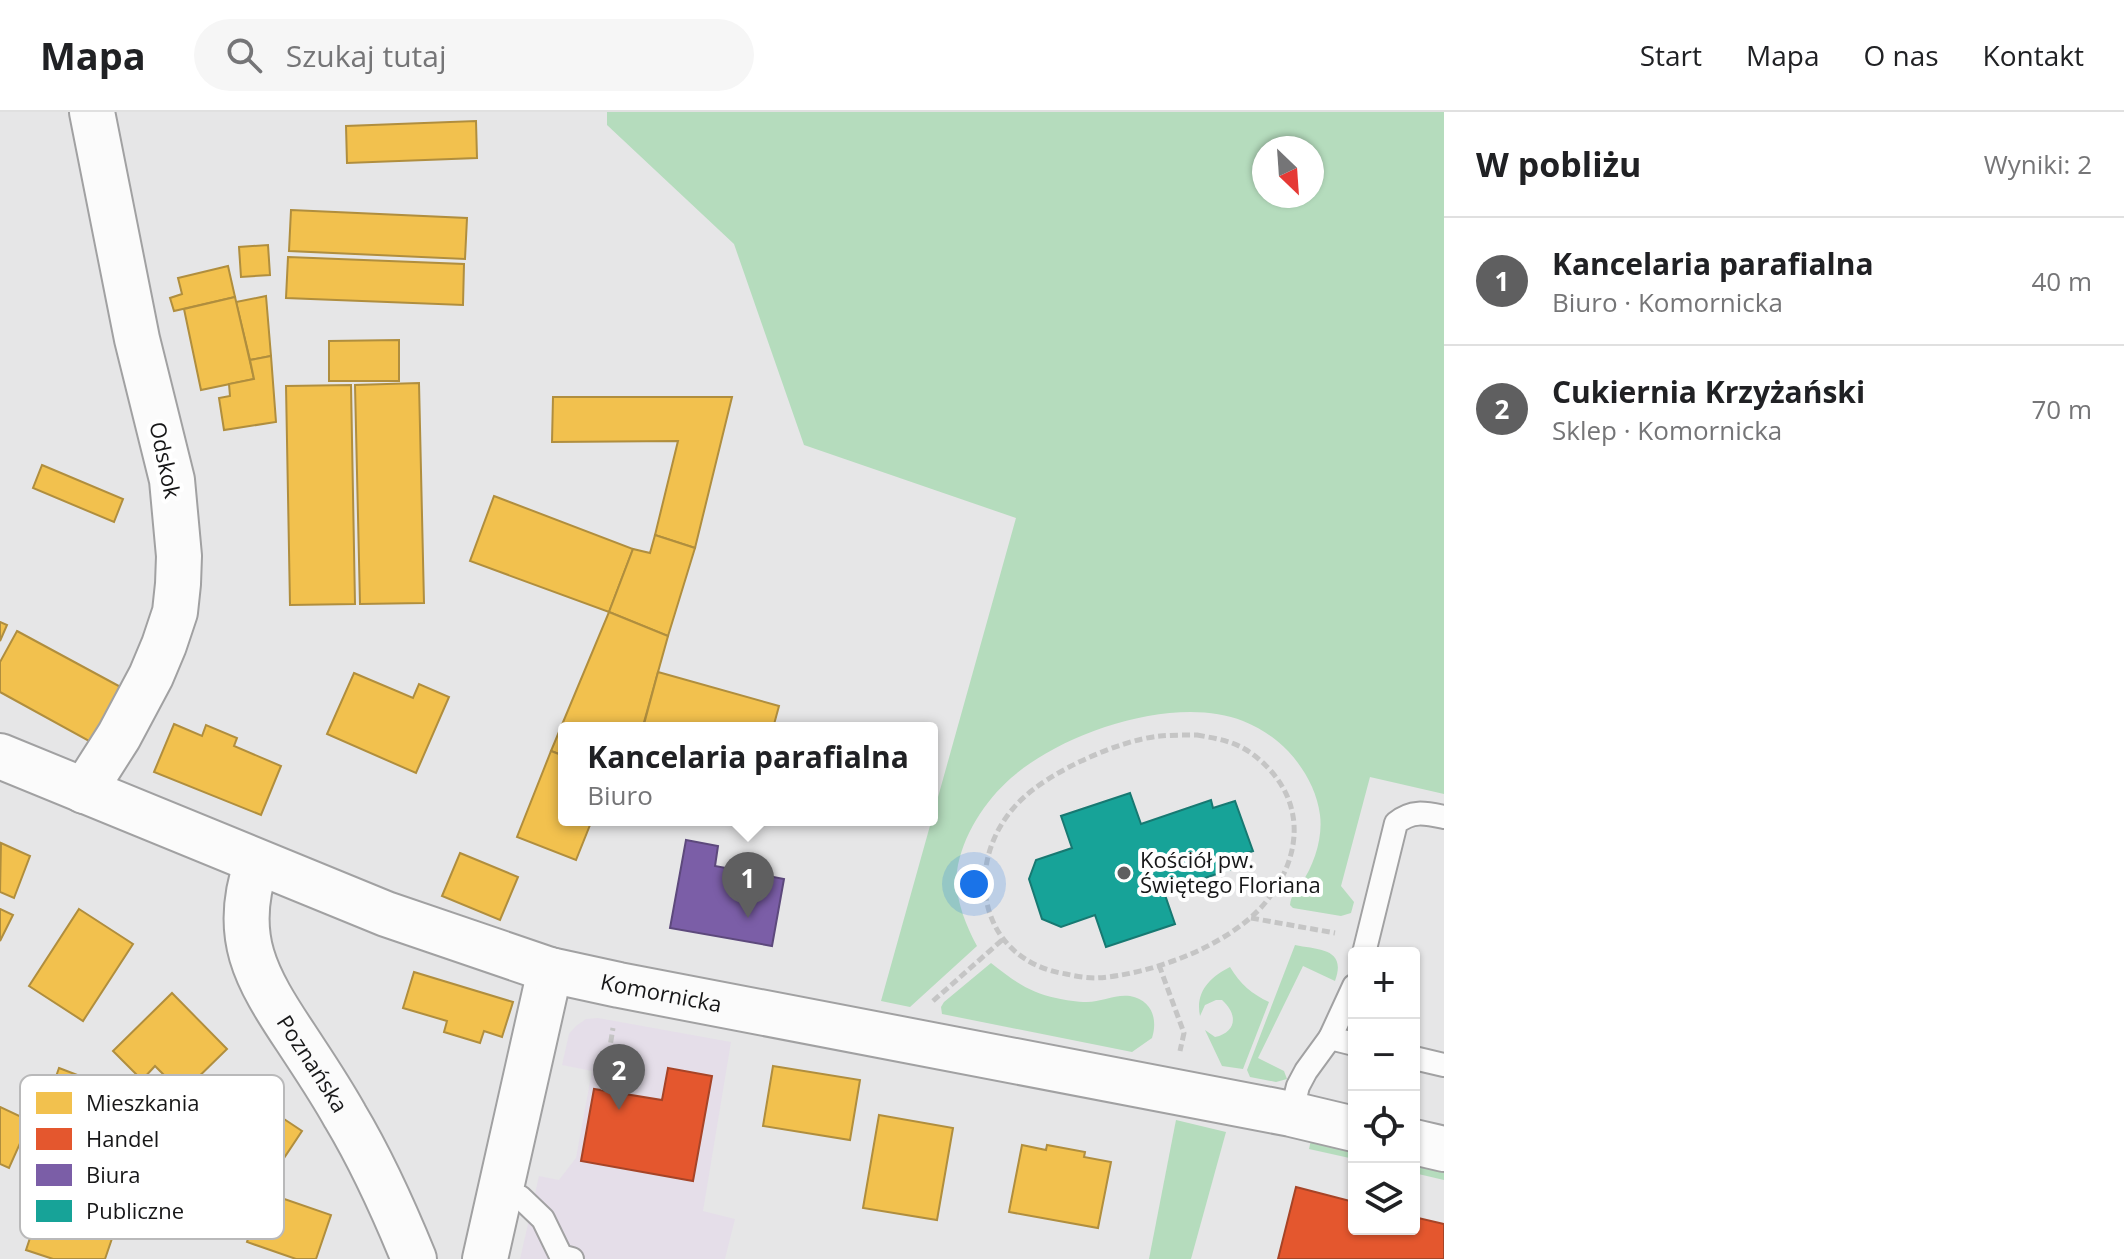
<!DOCTYPE html>
<html lang="pl">
<meta charset="utf-8">
<style>
body{margin:0;font-family:"Open Sans",sans-serif;background:#f6f6f6;color:#202124}
.controls{position:absolute;right:24px;bottom:24px;display:grid;overflow:hidden;border-radius:8px;box-shadow:0 2px 6px #0004}
.controls button{width:72px;height:72px;display:grid;place-items:center;padding:0;border:0;border-bottom:2px solid #e0e0e0;background:#fff;color:#202124;font:40px sans-serif}
.compass{position:absolute;left:1252px;top:24px;width:72px;height:72px;border-radius:50%;background:#fff;box-shadow:0 2px 6px #0004;rotate:155deg}
.you{position:absolute;left:974px;top:772px;width:28px;height:28px;margin:-20px;border:6px solid #fff;border-radius:50%;background:#1a73e8;box-shadow:0 0 0 12px #1a73e833}
.badge{display:grid;place-items:center;width:52px;height:52px;border-radius:50%;background:#5f5f60;color:#fff;font-size:26px;font-weight:700}
.pin{position:absolute;translate:-50% -66px;filter:drop-shadow(0 2px 4px #0008)}
.pin::after{content:'';position:absolute;top:42px;width:28px;height:24px;background:inherit;clip-path:polygon(0 0,100% 0,50% 100%)}
.popup{position:absolute;left:558px;top:610px;width:380px;height:104px;box-sizing:border-box;display:grid;place-content:center;border-radius:8px;background:#fff;filter:drop-shadow(0 2px 6px #0005);font-size:26px;white-space:nowrap;color:#757577}
.popup b{font-size:30px;color:#202124}
.popup::after{content:'';position:absolute;left:50%;top:100%;margin-left:-16px;border:16px solid transparent;border-top-color:#fff}
.list{margin:0;padding:0;list-style:none}
h2{display:flex;justify-content:space-between;align-items:center;height:104px;margin:0;padding:0 32px;font-size:34px}
h2 small{font-size:26px;font-weight:400;color:#757577}
.list li{display:grid;grid-template-columns:52px 1fr auto;gap:24px;align-items:center;box-sizing:border-box;height:128px;padding:0 32px;border-top:2px solid #e0e0e0}
.list b{display:block;font-size:30px;white-space:nowrap}
.list p{margin:0;font-size:26px;white-space:nowrap;color:#757577}
.list em{font-size:26px;font-style:normal;color:#757577}
.icon{flex:none;width:44px;height:44px;fill:none;stroke:currentColor;stroke-width:2;stroke-linecap:round;stroke-linejoin:round}
.map{position:relative;flex:none;width:1444px;height:1147px;overflow:hidden}
header{display:flex;align-items:center;gap:48px;box-sizing:border-box;height:112px;padding:0 40px;background:#fff;border-bottom:2px solid #e0e0e0}
header strong{font-size:38px}
nav{display:flex;gap:44px;margin-inline-start:auto;font-size:28px}
.search{width:560px;height:72px;background:#f6f6f6;display:flex;align-items:center;gap:20px;box-sizing:border-box;padding:0 28px;border-radius:44px;color:#757577;font-size:30px}
main{display:flex}
aside{flex:1;background:#fff}
.map>svg:first-child{display:block}
.commercial{fill:#e5dee9}
.green{fill:#b5dcbd;fill-rule:evenodd}
.homes{fill:#f2c14e;stroke:#b08e3e;stroke-width:2}
.shops{fill:#e4572e;stroke:#a64427;stroke-width:2}
.offices{fill:#7b5ea7;stroke:#5d497c;stroke-width:2}
.public{fill:#17a398;stroke:#177972;stroke-width:2}
.lines{fill:none;stroke-linecap:round;stroke-linejoin:round}
.service-casing{stroke:#a1a1a2;stroke-width:26}
.minor-casing{stroke:#a1a1a2;stroke-width:48}
.tertiary-casing{stroke:#a1a1a2;stroke-width:48}
.path{stroke:#c5c5c5;stroke-width:5;stroke-dasharray:8 4;stroke-linecap:butt}
.service{stroke:#fbfbfb;stroke-width:22}
.minor{stroke:#fbfbfb;stroke-width:44}
.tertiary{stroke:#fbfbfb;stroke-width:44}
.poi-dot{fill:#5f5f60;stroke:#fff;stroke-width:3}
.labels{text-anchor:middle;stroke-width:8;stroke-linejoin:round;paint-order:stroke}
.street-label{font-size:22px;fill:#171718;stroke:#fff}
.poi-label{font-size:22px;fill:#171718;stroke:#fff;text-anchor:start}
.key{fill:#fff;stroke:#b9b9ba;stroke-width:2}
.key-label{font-size:22px;fill:#171718}
</style>
<header>
<strong>Mapa</strong>
<div class="search"><svg class="icon" aria-label="search" viewBox="0 0 24 24"><circle cx="10" cy="10" r="6"/><path d="M15 15l6 6"/></svg>Szukaj tutaj</div>
<nav><a>Start</a><a>Mapa</a><a>O nas</a><a>Kontakt</a></nav>
</header>
<main>
<div class="map">
<svg width="1444" height="1147" viewBox="0 0 1444 1147">
<rect width="100%" height="100%" fill="#e6e6e7"/>
<!-- commercial -->
<path class="commercial" d="M598,906L731,930L703,1099L735,1107L725,1147H520L539,1064L559,1068L576,1046L592,959L562,953L569,922L576,914L586,907Z"/>
<!-- green -->
<g class="green">
<path d="M607,0H1444V682L1370,665L1341,774L1354,790L1351,801L1341,804L1293,796L1290,793C1291,783 1296,779 1301,772C1314,753 1323,726 1320,703C1317,679 1304,656 1288,639C1275,626 1261,616 1243,609C1176,582 1063,620 1011,666C985,689 962,724 957,759C954,784 965,812 977,834L910,895L881,889L1016,406L804,333L734,132L607,13ZM1264,36H1312V84H1264Z"/>
<path d="M1295,833C1319,838 1347,836 1335,869L1303,854L1258,946L1284,959L1287,967L1276,970L1250,965L1247,958Z"/>
<path d="M991,851C1011,867 1030,881 1056,886C1065,888 1077,890 1087,890C1101,890 1115,882 1130,884C1152,888 1158,907 1152,926L1132,940L942,902L941,895L944,890Z"/>
<path d="M1230,855C1240,872 1252,882 1269,890L1243,957L1222,954L1205,918L1215,925C1237,920 1238,902 1222,888H1216L1205,893L1200,904C1195,880 1210,865 1230,855Z"/>
<path d="M1176,1008L1226,1020L1191,1147H1149Z"/>
<path d="M1311,1028L1354,1038V1047L1309,1037Z"/>
<path d="M1414,1052L1444,1059V1068L1414,1061Z"/>
</g>
<!-- homes -->
<g class="homes">
<path d="M476,9L477,46L347,51L346,14Z"/>
<path d="M291,98L467,106L465,147L289,139Z"/>
<path d="M268,133L270,163L241,165L239,135Z"/>
<path d="M288,145L464,152L463,193L286,186Z"/>
<path d="M228,154L235,185L174,199L170,186L182,182L178,166Z"/>
<path d="M266,184L271,244L250,248L236,190Z"/>
<path d="M235,185L254,267L201,278L184,197Z"/>
<path d="M399,228V269H329V229Z"/>
<path d="M271,244L276,310L224,318L219,286L230,284L229,272L254,267L250,248Z"/>
<path d="M419,271L424,491L360,492L355,273Z"/>
<path d="M351,273L355,492L290,493L286,274Z"/>
<path d="M553,285H732L695,436L655,423L678,329L552,330Z"/>
<path d="M42,353L123,387L114,410L33,376Z"/>
<path d="M494,384L633,437L609,500L470,449Z"/>
<path d="M655,423L695,436L668,524L609,500L633,437L650,441Z"/>
<path d="M609,500L668,524L643,614V616H564V644L551,639Z"/>
<path d="M0,510L7,513L0,529Z"/>
<path d="M17,519L128,579L98,634L0,580V550Z"/>
<path d="M658,560L779,594L773,616H643Z"/>
<path d="M354,561L413,586L419,572L449,585L416,661L327,622Z"/>
<path d="M174,612L202,624L206,613L237,626L234,634L281,654L261,703L154,660Z"/>
<path d="M551,639L564,644V708H592L576,748L517,725Z"/>
<path d="M1,731L30,744L14,786L0,780Z"/>
<path d="M460,741L518,765L500,808L442,784Z"/>
<path d="M0,797L13,803L0,829Z"/>
<path d="M79,797L133,832L83,909L29,874Z"/>
<path d="M414,860L513,890L502,925L484,919L480,931L444,920L447,909L403,896Z"/>
<path d="M172,881L227,937L182,981L155,954L142,968L113,939Z"/>
<path d="M773,954L860,968L850,1028L763,1014Z"/>
<path d="M59,956L122,980L114,1003L51,979Z"/>
<path d="M0,995L30,1009L9,1056L0,1052Z"/>
<path d="M879,1003L953,1016L937,1108L863,1096Z"/>
<path d="M284,1007L302,1019L270,1067L252,1055Z"/>
<path d="M1022,1033L1046,1038L1047,1033L1085,1040L1084,1045L1111,1050L1098,1116L1009,1100Z"/>
<path d="M46,1078L84,1091L83,1094L119,1106L105,1147H53L26,1138Z"/>
<path d="M264,1080L331,1103L316,1147H296L247,1130Z"/>
</g>
<!-- shops -->
<g class="shops">
<path d="M668,956L712,964L693,1069L581,1049L594,977L662,988Z"/>
<path d="M1296,1075L1354,1090V1117H1414V1105L1444,1112V1147H1278Z"/>
</g>
<!-- offices -->
<path class="offices" d="M686,728L718,734L715,754L784,767L772,834L670,816Z"/>
<!-- public -->
<path class="public" d="M1130,681L1141,712L1211,688L1213,696L1235,689L1253,739L1231,746L1234,756L1164,780L1175,812L1106,835L1095,803L1061,815L1042,807L1029,767L1036,748L1072,736L1061,704Z"/>
<g class="lines">
<defs>
<g id="service">
<path d="M1364,841L1396,711C1412,698 1425,701 1444,705"/>
<path d="M1330,926L1354,932"/>
<path d="M1414,946L1444,953"/>
<path d="M1291,1002L1298,974L1306,959L1330,926L1354,874"/>
<path d="M501,1081L520,1085L543,1107L561,1144L572,1147"/>
</g>
<g id="minor">
<path d="M84,679L119,624L151,564L164,533L175,500L178,472L179,444L172,368L137,227L92,0"/>
<path id="s1" d="M257,750C231,824 256,866 296,926C313,952 330,977 345,1004C372,1049 394,1098 414,1147"/>
<path d="M485,1147L550,858"/>
</g>
<g id="tertiary">
<path id="s2" d="M0,644L386,802L550,858L619,873L1291,1002L1354,1017"/>
<path d="M1414,1030L1444,1037"/>
</g>
</defs>
<!-- service casing -->
<use href="#service" class="service-casing"/>
<!-- minor casing -->
<use href="#minor" class="minor-casing"/>
<!-- tertiary casing -->
<use href="#tertiary" class="tertiary-casing"/>
<!-- path -->
<g class="path">
<path d="M1197,623C1208,625 1221,627 1232,631C1248,637 1260,647 1271,659C1307,700 1298,751 1265,791C1229,834 1150,863 1096,866C1086,866 1075,864 1066,862C977,848 961,749 1019,690C1048,660 1119,628 1160,624C1172,623 1185,623 1197,623Z"/>
<path d="M1251,806L1335,821"/>
<path d="M1159,853L1184,921L1180,939"/>
<path d="M933,889L1002,828"/>
<path d="M603,978L613,916"/>
</g>
<!-- service -->
<use href="#service" class="service"/>
<!-- minor -->
<use href="#minor" class="minor"/>
<!-- tertiary -->
<use href="#tertiary" class="tertiary"/>
</g>
<!-- markers -->
<circle class="poi-dot" cx="1124" cy="761" r="8"/>
<g class="labels">
<!-- street labels -->
<g class="street-label">
<text transform="translate(165 348) rotate(78)" y="8">Odskok</text>
<text dy="8" stroke="none"><textPath href="#s2" startOffset="704">Komornicka</textPath></text>
<text dy="8" stroke="none"><textPath href="#s1" startOffset="220">Poznańska</textPath></text>
</g>
<!-- poi labels -->
<g class="poi-label">
<text x="1140" y="756">Kościół pw.<tspan x="1140" dy="25">Świętego Floriana</tspan></text>
</g>
</g>
<!-- legend -->
<rect x="20" y="963" width="264" height="164" rx="12" class="key"/>
<rect x="36" y="980" width="36" height="22" fill="#f2c14e"/>
<rect x="36" y="1016" width="36" height="22" fill="#e4572e"/>
<rect x="36" y="1052" width="36" height="22" fill="#7b5ea7"/>
<rect x="36" y="1088" width="36" height="22" fill="#17a398"/>
<g class="key-label">
<text x="86" y="999">Mieszkania</text>
<text x="86" y="1035">Handel</text>
<text x="86" y="1071">Biura</text>
<text x="86" y="1107">Publiczne</text>
</g>
</svg>
<div class="controls">
<button>+</button>
<button>−</button>
<button><svg class="icon" aria-label="locate" viewBox="0 0 24 24"><circle cx="12" cy="12" r="6"/><path d="M12 2v4M12 18v4M2 12h4M18 12h4"/></svg></button>
<button><svg class="icon" aria-label="layers" viewBox="0 0 24 24"><path d="M12 4l9 5-9 5-9-5zM3 14l9 5 9-5"/></svg></button>
</div>
<svg class="compass" viewBox="-18 -18 36 36"><path d="M0-13l5 13h-10z" fill="#e53935"/><path d="M0 13l5-13h-10z" fill="#757577"/></svg>
<div class="you"></div>
<div class="pin badge" style="left:748px;top:806px">1</div>
<div class="popup"><b>Kancelaria parafialna</b>Biuro</div>
<div class="pin badge" style="left:619px;top:998px">2</div>
</div>
<aside>
<h2>W pobliżu<small>Wyniki: 2</small></h2>
<ul class="list">
<li><span class="badge">1</span><div><b>Kancelaria parafialna</b><p>Biuro · Komornicka</p></div><em>40 m</em></li>
<li><span class="badge">2</span><div><b>Cukiernia Krzyżański</b><p>Sklep · Komornicka</p></div><em>70 m</em></li>
</ul>
</aside>
</main>
